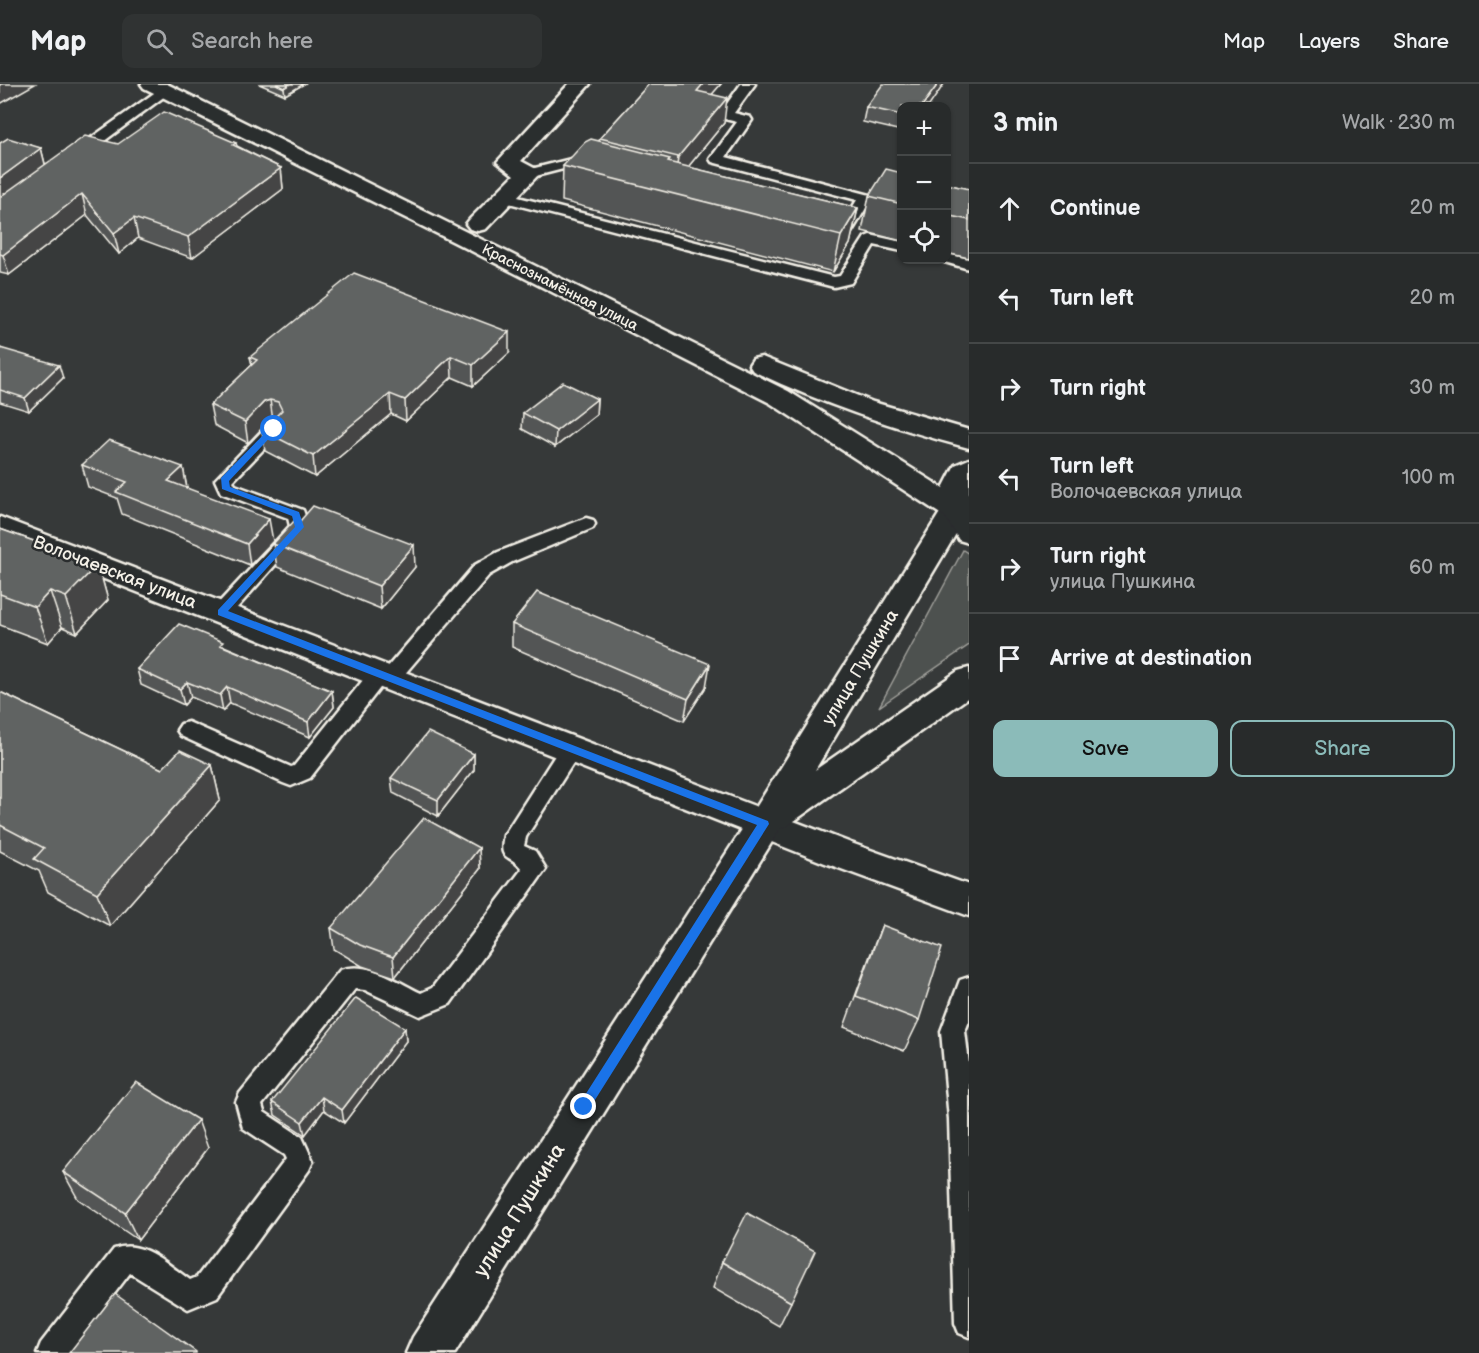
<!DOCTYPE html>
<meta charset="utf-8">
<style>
body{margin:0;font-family:"Balsamiq Sans",sans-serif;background:#303333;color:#f1f3f6}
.controls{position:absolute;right:18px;top:18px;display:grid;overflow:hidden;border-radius:12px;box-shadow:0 2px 4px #0004}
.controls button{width:54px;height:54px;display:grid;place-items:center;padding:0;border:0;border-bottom:2px solid #444747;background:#282b2b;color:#f1f3f6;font:30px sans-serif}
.stop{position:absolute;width:18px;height:18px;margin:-14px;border:4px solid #1a73e8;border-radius:50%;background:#fff}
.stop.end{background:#1a73e8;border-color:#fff;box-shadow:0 2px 6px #0008}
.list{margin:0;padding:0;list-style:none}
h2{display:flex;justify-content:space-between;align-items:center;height:78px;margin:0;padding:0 24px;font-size:26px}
h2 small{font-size:20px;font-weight:400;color:#a5a7a9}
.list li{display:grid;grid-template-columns:39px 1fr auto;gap:18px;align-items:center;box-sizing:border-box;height:90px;padding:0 24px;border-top:2px solid #444747}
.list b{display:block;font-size:22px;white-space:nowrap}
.list p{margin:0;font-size:20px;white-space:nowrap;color:#a5a7a9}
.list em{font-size:20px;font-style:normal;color:#a5a7a9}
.actions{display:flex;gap:12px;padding:18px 24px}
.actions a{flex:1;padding:14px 0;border:2px solid #8bbbb9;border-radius:12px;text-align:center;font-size:21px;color:#8bbbb9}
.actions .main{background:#8bbbb9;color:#111}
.icon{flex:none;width:33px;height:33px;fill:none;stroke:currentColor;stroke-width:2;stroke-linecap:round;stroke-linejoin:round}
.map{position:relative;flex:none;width:969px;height:1269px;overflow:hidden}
header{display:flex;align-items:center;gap:36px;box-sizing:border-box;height:84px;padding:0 30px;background:#282b2b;border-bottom:2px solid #444747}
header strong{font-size:28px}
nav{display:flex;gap:33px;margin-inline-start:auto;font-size:21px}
.search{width:420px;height:54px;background:#303333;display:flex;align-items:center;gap:15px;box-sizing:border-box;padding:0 21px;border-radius:12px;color:#a5a7a9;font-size:22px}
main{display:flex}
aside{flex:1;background:#282b2b}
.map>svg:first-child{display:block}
.green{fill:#4e514f;stroke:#a1a19c;stroke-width:1.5}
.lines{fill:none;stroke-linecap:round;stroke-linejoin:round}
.service-casing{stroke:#f4f1e8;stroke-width:5}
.minor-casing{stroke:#f4f1e8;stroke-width:5}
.secondary-casing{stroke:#f4f1e8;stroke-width:5}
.trunk-casing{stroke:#f4f1e8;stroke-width:5}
.service{fill:#2a2d2e;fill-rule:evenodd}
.minor{fill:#2a2d2e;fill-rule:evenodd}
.secondary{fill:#2a2d2e;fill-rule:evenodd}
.trunk{fill:#2a2d2e;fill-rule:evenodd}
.wall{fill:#535554;stroke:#f4f1e8;stroke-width:1.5}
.shaded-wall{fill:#444545;stroke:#f4f1e8;stroke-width:1.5}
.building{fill:#616362;stroke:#f4f1e8;stroke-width:1.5}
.route{fill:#1a73e8}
.labels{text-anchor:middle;stroke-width:5;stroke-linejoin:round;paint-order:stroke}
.far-street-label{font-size:15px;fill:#f4f1e8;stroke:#2a2d2e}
.street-label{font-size:18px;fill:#f4f1e8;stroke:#2a2d2e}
.near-street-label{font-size:21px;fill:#f4f1e8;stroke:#2a2d2e}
</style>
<header>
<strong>Map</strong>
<div class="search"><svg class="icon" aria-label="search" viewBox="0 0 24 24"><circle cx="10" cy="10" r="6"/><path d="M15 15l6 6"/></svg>Search here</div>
<nav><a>Map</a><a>Layers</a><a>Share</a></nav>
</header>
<main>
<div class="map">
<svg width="969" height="1269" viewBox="0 0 969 1269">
<rect width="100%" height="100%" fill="#363939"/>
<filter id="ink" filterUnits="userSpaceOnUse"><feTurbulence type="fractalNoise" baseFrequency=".0167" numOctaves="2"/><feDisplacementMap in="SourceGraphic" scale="12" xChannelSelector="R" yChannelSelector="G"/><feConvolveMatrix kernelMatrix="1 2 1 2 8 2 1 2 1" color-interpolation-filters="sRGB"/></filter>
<g filter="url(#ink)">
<!-- green -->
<path class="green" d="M963,466L969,470V561L879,623Z"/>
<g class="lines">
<defs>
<g id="service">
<path d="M741,0H755L734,29L750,33L752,36L726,73L870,111L872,114L851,149L838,152L830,147L833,144L841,142L857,116L712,78L710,75L737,38L721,34L719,31Z"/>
<path d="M164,2L169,3L171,6L169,9L80,75H70L68,72L70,69Z"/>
<path d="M571,75L597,82L599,85L592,89L571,83L528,94L521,90L523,87Z"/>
<path d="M506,110L834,193L840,192L865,153L870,151L902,158V167L874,161L851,199L834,203L501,117L499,114L501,111Z"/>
<path d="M946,170L969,175V185L941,177L939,176H946Z"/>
<path d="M274,339L280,341L283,345L233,397L235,401L303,426L309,443L228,534L221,536L214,534L211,529L214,524L290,442L288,434L221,409L215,396L268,341Z"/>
<path d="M586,434L593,436L595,440L593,444L512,478L489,491L397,599L390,602L383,600L310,694L291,702L283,699L181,652L177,646L181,640L188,638L291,683L294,682L372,585L379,582L386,585L475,481L498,468Z"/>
<path d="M571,657L579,659L582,665L526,753L524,762L535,767L546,785L450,920L420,932L365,906L355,905L262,1021L264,1028L302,1053L313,1077L309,1086L217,1213L188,1225L130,1189L69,1269H37L41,1259L114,1165C142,1154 168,1181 190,1196L197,1193L286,1075L284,1071L243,1044L236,1018L240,1009L340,886C368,876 396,897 421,909L432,904L522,785C509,768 498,779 504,751L563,659Z"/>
<path d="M969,893V937L965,947L969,980V1253L959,1249L955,1239L949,1035L941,947L960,896Z"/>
</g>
<g id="minor">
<path d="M569,0H590L521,77L536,85L539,90L486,145L478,147L470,145L466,140L470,135L514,91L497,78Z"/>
<path d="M0,433L851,759L969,801V832L825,779L0,454Z"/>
</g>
<path id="secondary" d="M956,416L966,419L969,428L815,686L958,587L969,584V613L787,742L780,745L455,1269H406L413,1253L752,730L946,419Z"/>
<g id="trunk">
<path d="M141,0H167L788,307L943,404L955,381L969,375V459L959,456L945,433L770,319L454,158L144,4Z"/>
<path d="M762,273L873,318L969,346V364C894,344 822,320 753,287L749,281L753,275Z"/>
</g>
</defs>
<!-- service casing -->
<use href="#service" class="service-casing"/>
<!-- minor casing -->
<use href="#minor" class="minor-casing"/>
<!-- secondary casing -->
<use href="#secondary" class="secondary-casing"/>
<!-- trunk casing -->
<use href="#trunk" class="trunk-casing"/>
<!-- service -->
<use href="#service" class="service"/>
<!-- minor -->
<use href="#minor" class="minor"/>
<!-- secondary -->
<use href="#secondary" class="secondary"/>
<!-- trunk -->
<use href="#trunk" class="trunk"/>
</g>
<!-- wall -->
<g class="wall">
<path d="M259,0H304L285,11Z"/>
<path d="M649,0H721L712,10L724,39L688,83L858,124L850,160L833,188L562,117L563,82L599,57L600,54Z"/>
<path d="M902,22V47L863,38L866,23Z"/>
<path d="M0,59L41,64L45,80L118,60L236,59L237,62L281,84L283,105L192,174L138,154L119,170L87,131L9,191L0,189Z"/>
<path d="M902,89V157L862,147L869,112Z"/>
<path d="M946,100L969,105V174L946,169Z"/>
<path d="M0,264L63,294L29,327L0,318Z"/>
<path d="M509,269L473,302L452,293L406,337L391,330L315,393L265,367L262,346L270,338L267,339L248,359L214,341L210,321L252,281L250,273Z"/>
<path d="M597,315L596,331L555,363L522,345L523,329Z"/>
<path d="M82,381L183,383L187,404L273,457L250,481L122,430L117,414L88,403Z"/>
<path d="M0,445L98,480L108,516L77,549L62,543L48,559L0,541Z"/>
<path d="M273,460L415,483L381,525L277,483Z"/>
<path d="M512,540L706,603L684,637L512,563Z"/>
<path d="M224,562L332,607L334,623L310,653L230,619L223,627L191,613L184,621L141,601L137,585Z"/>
<path d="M0,608L162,685L212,681L220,716L110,842L48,808L39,787L0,767Z"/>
<path d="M474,670V686L438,732L393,709L391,694Z"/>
<path d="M479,764L480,785L395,893L362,882L334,865L331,844Z"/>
<path d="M882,841L919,936L904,967L844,943L869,874Z"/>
<path d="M405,944L406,957L344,1039L324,1026L305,1051L275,1031L272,1018Z"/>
<path d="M208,1064L138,1156L78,1115L63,1088Z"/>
<path d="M722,1178L791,1218L779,1242L713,1204Z"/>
</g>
<!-- shaded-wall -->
<g class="shaded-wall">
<path d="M0,0H35L0,20Z"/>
<path d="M290,0H304L285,11L284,4Z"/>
<path d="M703,0H721L694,31L697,7Z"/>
<path d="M938,0H944L929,22H922Z"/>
<path d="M727,14L724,39L675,99L678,73Z"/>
<path d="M41,64L46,84L0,119V94Z"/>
<path d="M281,84L283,105L192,174L188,153Z"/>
<path d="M82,110L87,131L9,191L3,171Z"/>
<path d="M858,124L850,160L833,188L841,152Z"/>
<path d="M134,134L138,154L119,170L114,149Z"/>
<path d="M509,248V269L473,302V281Z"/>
<path d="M451,272L452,293L406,337L405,316Z"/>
<path d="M59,281L63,294L29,327L25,314Z"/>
<path d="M390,310L391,330L315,393L313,372Z"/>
<path d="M597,315L596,331L555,363L556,347Z"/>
<path d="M270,316L273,337L267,339L248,359L245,338L264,318Z"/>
<path d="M183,383L187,405L168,397Z"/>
<path d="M269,435L273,457L250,481L247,460Z"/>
<path d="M414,461L415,483L381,525L379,502Z"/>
<path d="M98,480L108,516L77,549L66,513Z"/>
<path d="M50,507L62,543L48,559L35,523Z"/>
<path d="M710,580L706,603L684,637L688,615Z"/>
<path d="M187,598L191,613L184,621L180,605Z"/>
<path d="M227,603L230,619L223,627L220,611Z"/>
<path d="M332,607L334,623L310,653L308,638Z"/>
<path d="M474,670V686L438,732V716Z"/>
<path d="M212,681L220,716L110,842L97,809Z"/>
<path d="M479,764L480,785L395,893L393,873Z"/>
<path d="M405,944L406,957L344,1039L342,1026Z"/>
<path d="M322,1013L324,1026L305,1051L302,1038Z"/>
<path d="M198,1036L208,1064L138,1156L125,1129Z"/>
</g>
<!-- building -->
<g class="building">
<path d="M276,0H290L284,4Z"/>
<path d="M649,0H703L697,7L727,14L678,73L600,54Z"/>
<path d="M883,0H938L922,22H902V31L866,23Z"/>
<path d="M164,28L236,59L233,61L281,84L188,153L134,134L114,149L82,110L3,171L0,170V113L85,52L118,60Z"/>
<path d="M8,54L41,64L0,94V59Z"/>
<path d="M591,55L670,75L668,78L858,124L841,152L563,82L585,58Z"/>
<path d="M886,85L902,89V120L869,112Z"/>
<path d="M946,100L969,105V136L946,131Z"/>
<path d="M354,189L509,248L473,281L451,272L405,316L390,310L313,372L262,346L282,326L278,318L270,316L264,318L245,338L210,321L257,276L250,273Z"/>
<path d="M0,264L59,281L25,314L0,306Z"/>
<path d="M563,298L597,315L556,347L523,329Z"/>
<path d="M109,356L183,383L168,397L269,435L247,460L116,408L127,398L82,381Z"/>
<path d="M313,422L414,461L379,502L273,460L296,435L300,437Z"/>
<path d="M0,445L98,480L66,513L50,507L35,523L0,510Z"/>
<path d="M537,508L710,580L688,615L512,540Z"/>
<path d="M179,540L223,558L220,561L332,607L308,638L227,603L220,611L187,598L180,605L137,585Z"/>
<path d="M0,608L162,685L180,666L212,681L97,809L34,775L44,764L0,741Z"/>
<path d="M428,648L474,670L438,716L391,694Z"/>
<path d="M424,734L479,764L393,873L360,861L331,844Z"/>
<path d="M882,841L942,864L919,936L856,912Z"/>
<path d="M356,914L405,944L342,1026L322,1013L302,1038L272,1018Z"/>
<path d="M136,998L198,1036L125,1129L63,1088Z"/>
<path d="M747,1129L815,1167L791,1218L722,1178Z"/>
<path d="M115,1210L196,1268V1269H69Z"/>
</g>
</g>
<!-- route -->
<path class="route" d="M271,343L278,345L229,397L230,403L299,428L304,443L228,527L768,737L769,740L588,1027H580V1019L757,741L218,531V526L295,443L292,432L222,405L221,394Z"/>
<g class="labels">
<!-- far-street labels -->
<g class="far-street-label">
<text transform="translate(560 203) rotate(27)" y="5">Краснознамённая улица</text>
</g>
<!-- street labels -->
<g class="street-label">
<text transform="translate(115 488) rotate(21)" y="6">Волочаевская улица</text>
<text transform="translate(860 583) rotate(-59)" y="6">улица Пушкина</text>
</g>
<!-- near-street labels -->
<g class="near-street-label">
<text transform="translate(519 1126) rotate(-58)" y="7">улица Пушкина</text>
</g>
</g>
</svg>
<div class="controls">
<button>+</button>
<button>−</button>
<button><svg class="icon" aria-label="locate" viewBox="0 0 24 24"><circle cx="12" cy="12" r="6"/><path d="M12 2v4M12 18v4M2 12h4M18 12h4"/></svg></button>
</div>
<div class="stop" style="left:274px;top:345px"></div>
<div class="stop end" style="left:584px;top:1023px"></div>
</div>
<aside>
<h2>3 min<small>Walk · 230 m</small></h2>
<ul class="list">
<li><svg class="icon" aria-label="ahead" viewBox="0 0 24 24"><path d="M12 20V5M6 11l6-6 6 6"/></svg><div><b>Continue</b></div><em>20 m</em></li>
<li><svg class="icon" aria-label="left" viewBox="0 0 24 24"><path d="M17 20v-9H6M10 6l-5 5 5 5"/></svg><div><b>Turn left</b></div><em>20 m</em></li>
<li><svg class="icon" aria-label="right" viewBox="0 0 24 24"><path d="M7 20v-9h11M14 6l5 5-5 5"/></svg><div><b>Turn right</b></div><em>30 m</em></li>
<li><svg class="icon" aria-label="left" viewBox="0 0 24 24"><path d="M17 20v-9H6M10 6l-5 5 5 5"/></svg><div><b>Turn left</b><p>Волочаевская улица</p></div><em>100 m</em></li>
<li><svg class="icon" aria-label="right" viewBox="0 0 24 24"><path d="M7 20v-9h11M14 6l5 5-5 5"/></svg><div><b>Turn right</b><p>улица Пушкина</p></div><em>60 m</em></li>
<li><svg class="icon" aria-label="arrive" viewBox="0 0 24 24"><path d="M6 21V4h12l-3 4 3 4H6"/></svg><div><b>Arrive at destination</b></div></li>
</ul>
<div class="actions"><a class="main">Save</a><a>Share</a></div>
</aside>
</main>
